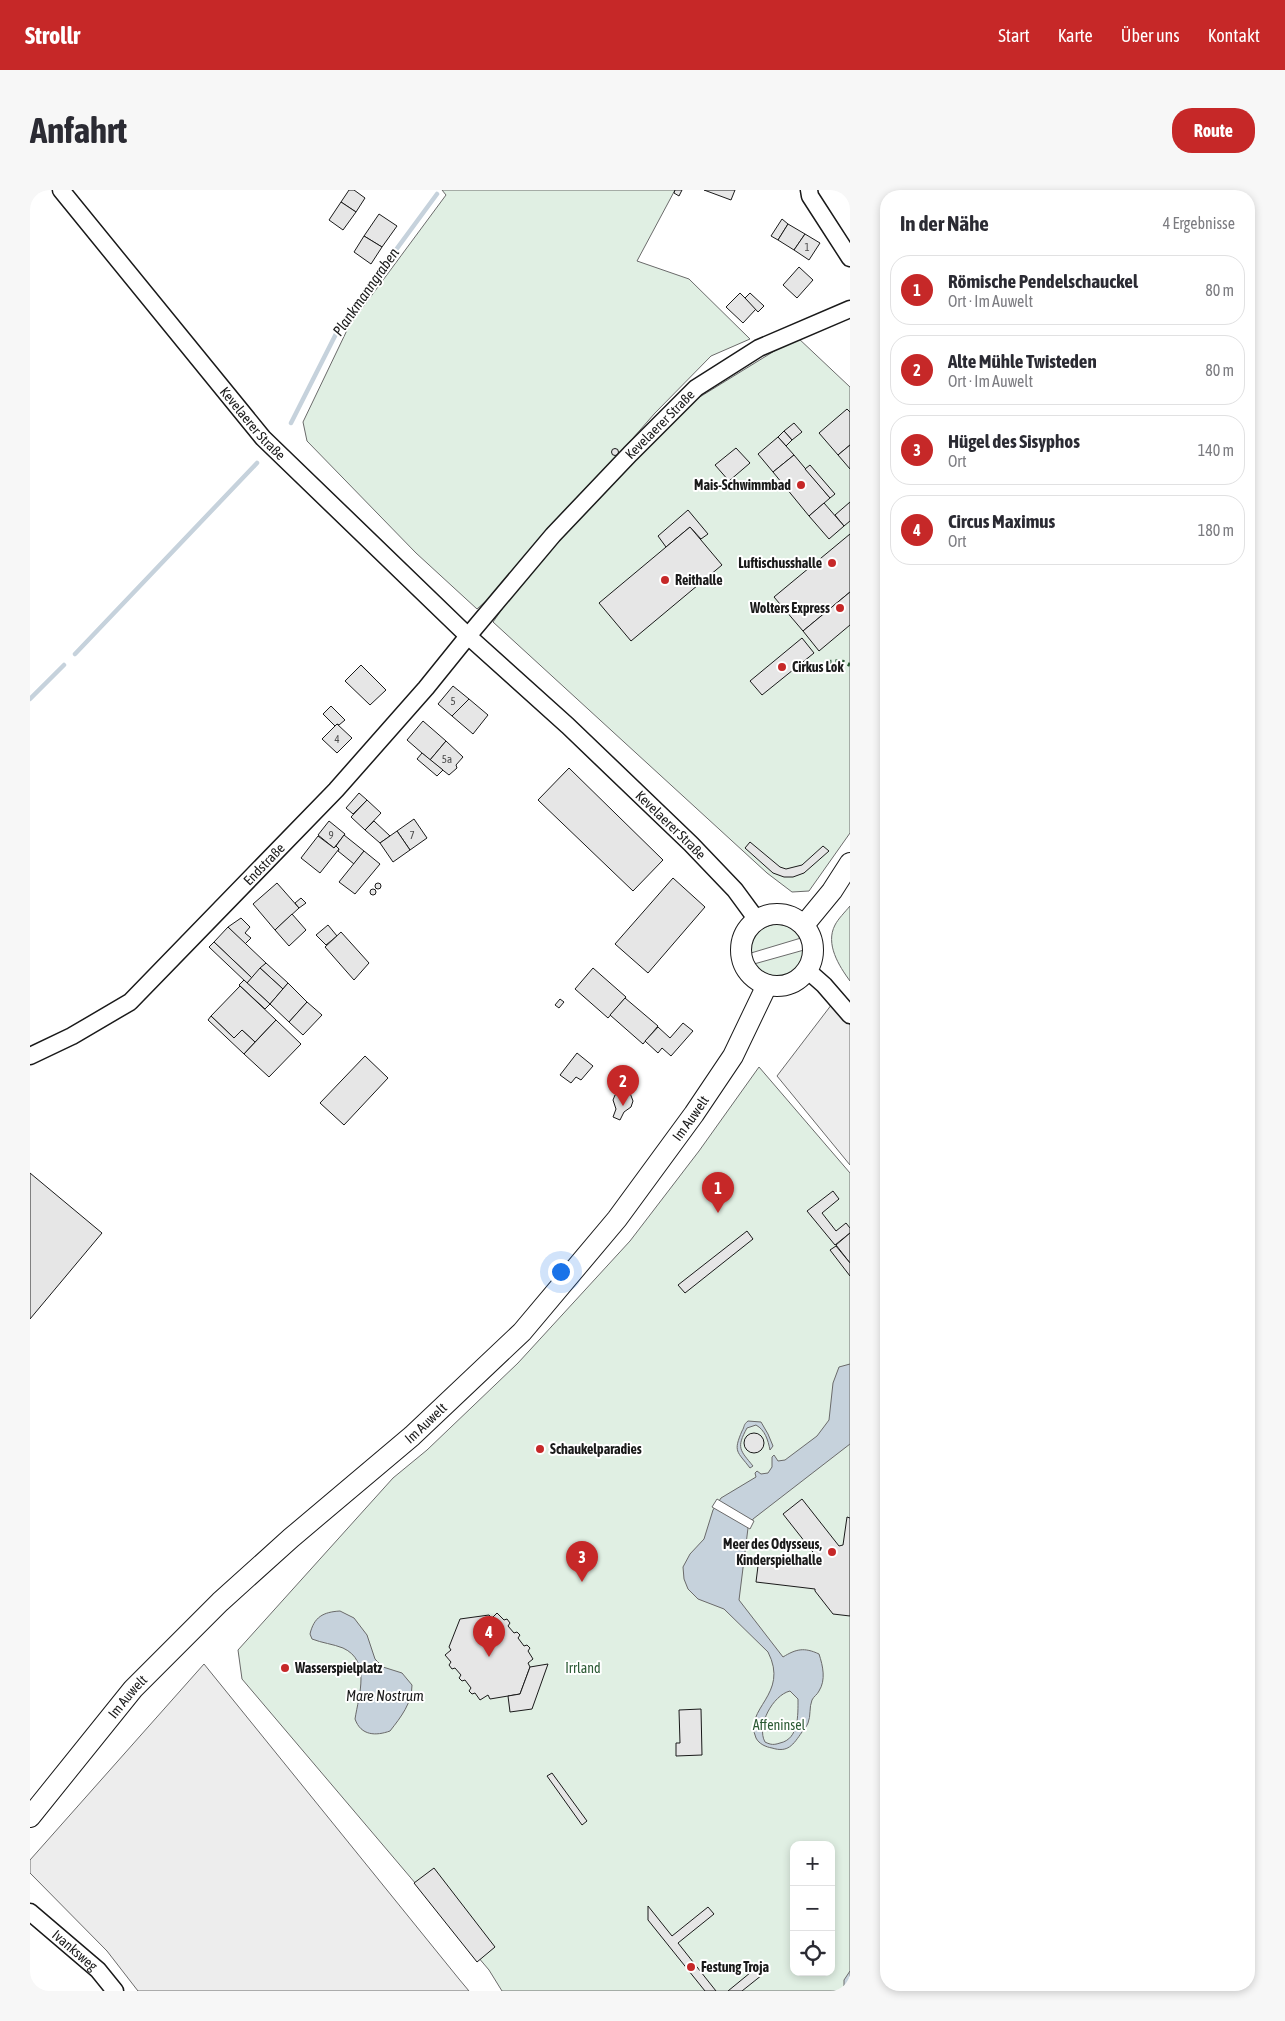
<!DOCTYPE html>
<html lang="de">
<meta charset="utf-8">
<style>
body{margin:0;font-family:"Asap Condensed",sans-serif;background:#f7f7f7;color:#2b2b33}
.controls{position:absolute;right:15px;bottom:15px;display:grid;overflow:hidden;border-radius:10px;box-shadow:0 2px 8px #0003}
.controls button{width:45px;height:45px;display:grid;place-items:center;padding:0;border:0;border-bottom:1px solid #e1e1e2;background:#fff;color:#2b2b33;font:25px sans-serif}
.you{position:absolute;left:530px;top:1081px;width:18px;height:18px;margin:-12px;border:4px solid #fff;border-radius:50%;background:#1a73e8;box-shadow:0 0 0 8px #1a73e833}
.badge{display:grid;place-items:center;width:32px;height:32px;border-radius:50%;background:#c62828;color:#fff;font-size:16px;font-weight:700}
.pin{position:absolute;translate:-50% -41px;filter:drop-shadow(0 1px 2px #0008)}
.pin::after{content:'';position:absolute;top:26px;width:18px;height:15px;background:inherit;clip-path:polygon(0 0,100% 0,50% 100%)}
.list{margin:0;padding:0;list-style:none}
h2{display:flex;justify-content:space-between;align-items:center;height:65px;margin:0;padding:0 20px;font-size:21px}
h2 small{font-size:16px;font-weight:400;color:#7c7c81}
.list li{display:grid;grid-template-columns:32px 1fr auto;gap:15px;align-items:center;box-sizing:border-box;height:70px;margin:0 10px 10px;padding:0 10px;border:1px solid #e1e1e2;border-radius:20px}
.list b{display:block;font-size:19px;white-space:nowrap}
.list p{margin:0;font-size:16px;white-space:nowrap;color:#7c7c81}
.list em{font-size:16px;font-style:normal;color:#7c7c81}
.icon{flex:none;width:28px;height:28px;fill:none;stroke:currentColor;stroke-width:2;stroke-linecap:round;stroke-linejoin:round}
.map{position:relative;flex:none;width:820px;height:1801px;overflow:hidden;border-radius:20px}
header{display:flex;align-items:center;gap:30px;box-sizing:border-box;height:70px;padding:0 25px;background:#c62828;color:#fff}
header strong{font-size:24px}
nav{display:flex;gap:28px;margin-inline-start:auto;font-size:18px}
.intro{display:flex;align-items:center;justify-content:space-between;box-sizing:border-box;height:120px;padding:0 30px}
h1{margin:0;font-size:35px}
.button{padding:12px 22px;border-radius:20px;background:#c62828;color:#fff;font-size:18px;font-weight:700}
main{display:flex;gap:30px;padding:0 30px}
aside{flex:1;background:#fff;border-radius:20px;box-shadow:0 2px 8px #0003}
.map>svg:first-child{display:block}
.green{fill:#e0efe3;stroke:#6a6a6a;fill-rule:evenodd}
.parking{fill:#ededed;stroke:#6a6a6a}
.water{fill:#c6d2dc;stroke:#6a6a6a;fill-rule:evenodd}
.pier{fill:#fff;stroke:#6a6a6a}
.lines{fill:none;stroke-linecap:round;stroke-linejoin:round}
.stream{stroke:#c6d2dc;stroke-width:4.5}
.building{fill:#e6e6e6;stroke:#1a1a1a}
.minor-casing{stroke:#1a1a1a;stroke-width:19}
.major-casing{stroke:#1a1a1a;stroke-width:22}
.minor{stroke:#fff;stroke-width:16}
.major{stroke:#fff;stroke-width:20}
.hedge{stroke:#2b5a34;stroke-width:4;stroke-dasharray:2.5 4;stroke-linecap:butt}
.poi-dot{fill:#c62828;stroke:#fff;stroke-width:2}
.labels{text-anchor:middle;stroke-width:4;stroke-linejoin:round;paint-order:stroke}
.number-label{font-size:11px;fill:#4d4d4d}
.street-label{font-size:14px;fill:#1a1a1a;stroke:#fff}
.poi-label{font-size:14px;font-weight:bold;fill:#1a1a1a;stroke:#fff;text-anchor:start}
.park-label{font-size:14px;fill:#2b5a34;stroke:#fff}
.water-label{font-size:15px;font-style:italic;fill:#1a1a1a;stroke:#fff}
</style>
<header>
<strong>Strollr</strong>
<nav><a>Start</a><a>Karte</a><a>Über uns</a><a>Kontakt</a></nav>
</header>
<div class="intro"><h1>Anfahrt</h1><a class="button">Route</a></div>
<main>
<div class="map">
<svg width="820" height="1801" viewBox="0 0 820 1801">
<rect width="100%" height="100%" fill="#fff"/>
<!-- green -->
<g class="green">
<path d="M412,0H645L607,71L659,89L720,149L681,166L625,223L472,397L447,419L386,363L277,251L273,232L319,136L416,5Z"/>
<path d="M767,147L820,197V643L779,701L762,702L737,683L463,432L482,405L601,269L660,213Z"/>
<path d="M820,716V791C809,776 795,754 805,735C808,729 815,722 820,716Z"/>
<path d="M746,734C757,735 765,739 771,748L721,763C720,746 730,737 746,734Z"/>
<path d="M774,760C770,788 741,799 724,774Z"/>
<path d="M729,877L820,983V1801H472L459,1780L212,1489L208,1460L363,1288L397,1260L488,1173L600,1051L669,961ZM764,1655H801V1782H764Z"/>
</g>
<!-- parking -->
<g class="parking">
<path d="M802,814L820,835V975L747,886Z"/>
<path d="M174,1474L429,1789L439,1801H108L77,1761L0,1683V1670Z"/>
</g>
<!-- water -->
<g class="water">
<path d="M820,1174V1254L723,1329L718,1338L709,1410L753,1467C766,1459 774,1457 789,1464C793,1476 796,1490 789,1501C787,1505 784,1506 782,1510C779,1517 781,1526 778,1533C777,1536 774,1539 772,1542C763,1555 758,1563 742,1558C736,1557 729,1554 726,1548C713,1518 760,1505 738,1462L694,1419L668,1409L658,1399L654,1389L653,1377L660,1364L674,1349L683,1320L691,1308L726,1287L725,1283L727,1281L731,1284L738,1283L742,1277V1267L744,1265L748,1271L755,1270L787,1246L799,1230L803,1193L809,1177ZM760,1501L768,1509C768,1525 769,1549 750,1553C744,1555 741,1555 735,1552C726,1536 743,1505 760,1501Z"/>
<path d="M718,1231L731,1232L738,1244L743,1256L740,1260C738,1250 735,1240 726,1235L717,1238C706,1258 710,1260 723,1276L720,1278C707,1261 703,1262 712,1241C715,1236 713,1235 718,1231Z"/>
<path d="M310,1421L324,1428L337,1445L345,1469L353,1477L372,1483L382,1495C382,1513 371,1527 360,1541C346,1546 331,1546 325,1529C329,1504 341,1471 313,1458C303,1454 292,1453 282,1449L280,1444C284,1427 293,1422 310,1421Z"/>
<path d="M820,1781V1801H814V1790Z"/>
</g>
<!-- pier -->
<path class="pier" d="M687,1309L724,1331L720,1339L682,1317Z"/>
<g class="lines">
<!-- stream -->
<g class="stream">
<path d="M261,233L310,136L407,4"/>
<path d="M45,464L227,273"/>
<path d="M0,509L34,475"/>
</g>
</g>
<!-- building -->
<g class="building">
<path d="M319,0H324L335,8L326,22L311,12Z"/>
<path d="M645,0H652L649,6L644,3Z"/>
<path d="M674,0H705L701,10Z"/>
<path d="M311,12L326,22L313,40L299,30Z"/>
<path d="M349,24L367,36L352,57L334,46Z"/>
<path d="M752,29L758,34L748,50L741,46Z"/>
<path d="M758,34L775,44L764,60L748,50Z"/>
<path d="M775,44L790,53L779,70L764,60Z"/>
<path d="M334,46L352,57L341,74L324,62Z"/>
<path d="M769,77L783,90L767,108L753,95Z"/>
<path d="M710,103L726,119L713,133L696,117Z"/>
<path d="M720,103L734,116L728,122L715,108Z"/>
<path d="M817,219L820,222V255L808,265L789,243Z"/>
<path d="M764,233L772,242L762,250L754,241Z"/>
<path d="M754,241L762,250L756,256L748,247Z"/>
<path d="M748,247L764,265L743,282L728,264Z"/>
<path d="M820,255V279L808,265Z"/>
<path d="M706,258L720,273L699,291L685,275Z"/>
<circle cx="585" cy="262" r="3.5"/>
<path d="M764,265L800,308L779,326L743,282Z"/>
<path d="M780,275L805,304L800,308L775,279Z"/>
<path d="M820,312V331L814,336L805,325Z"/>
<path d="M794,313L814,336L799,349L779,326Z"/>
<path d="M658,320L678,344L671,349L660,337L636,357L628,346Z"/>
<path d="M660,337L692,375L601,451L569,413Z"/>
<path d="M820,344V402L773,441L744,407Z"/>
<path d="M820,402V435L789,461L773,441Z"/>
<path d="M772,448L784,463L732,505L720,491Z"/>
<path d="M331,475L356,500L340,515L315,491Z"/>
<path d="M423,496L439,509L422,526L408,514Z"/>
<path d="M439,509L458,525L443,544L422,526Z"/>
<path d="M301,516L315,530L309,535L307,534L305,536L293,524Z"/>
<path d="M393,531L416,551L400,570L377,550Z"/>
<path d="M307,534L322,548L307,563L292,549Z"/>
<path d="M416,551L433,567L426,575L427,578L419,585L400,570Z"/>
<path d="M392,563L413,580L407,586L387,569Z"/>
<path d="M539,578L633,670L603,701L508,610Z"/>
<path d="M329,603L337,610L323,624L316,618Z"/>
<path d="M337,610L351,623L335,640L321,627Z"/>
<path d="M384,629L397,648L380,660L367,641Z"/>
<path d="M299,631L315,644L304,658L288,645Z"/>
<path d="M344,631L360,646L350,653L335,640Z"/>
<path d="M367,641L380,660L363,672L350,653Z"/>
<path d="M314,645L334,661L324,674L308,661L309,659L306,656Z"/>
<path d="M288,646L304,658L306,656L309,659L290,683L271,668Z"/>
<path d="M720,652L750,677L756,679L772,675L793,656L799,661L774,683L763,687H754L743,683L715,658Z"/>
<path d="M334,661L350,674L325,704L309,692Z"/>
<path d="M643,688L675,717L618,783L585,754Z"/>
<circle cx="348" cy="696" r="3"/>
<path d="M247,693L269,718L245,740L223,714Z"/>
<circle cx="343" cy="702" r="3"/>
<path d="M271,708L276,713L269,718L265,713Z"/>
<path d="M262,724L276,740L259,756L245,740Z"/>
<path d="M211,728L220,737L215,743L221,748L215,754L198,737Z"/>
<path d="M298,735L307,746L296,755L286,745Z"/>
<path d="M198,737L236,773L222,788L184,752Z"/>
<path d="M311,742L339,773L324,790L295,757Z"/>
<path d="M184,752L222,788L217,793L179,757Z"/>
<path d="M236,773L258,793L253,799L230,778Z"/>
<path d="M230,778L253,799L240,814L217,793Z"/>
<path d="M563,778L596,807L578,828L545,799Z"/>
<path d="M214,790L240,814L235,819L209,795Z"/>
<path d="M258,793L277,812L259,832L240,814Z"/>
<path d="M210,796L246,830L225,852L212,840L204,848L181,826Z"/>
<path d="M595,808L628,836L613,854L580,825Z"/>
<path d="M530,809L534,812L529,818L525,815Z"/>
<path d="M277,812L292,825L273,845L259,832Z"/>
<path d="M181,826L204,848L212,840L225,852L214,864L178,830Z"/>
<path d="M246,830L271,854L239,887L214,864Z"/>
<path d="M653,833L663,841L641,866L632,858L628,863L615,851L628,837L640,848Z"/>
<path d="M547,863L563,876L551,890L546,887L541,893L530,885Z"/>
<path d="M335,866L358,888L314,935L290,913Z"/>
<path d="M590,902L600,903L603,911L601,917L594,922L590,930L583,927L586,919L583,910L585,905Z"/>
<path d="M0,983L72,1043L0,1129Z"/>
<path d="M803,1001L809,1009L792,1023L806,1041L816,1033L820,1038V1043L805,1055L777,1021Z"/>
<path d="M717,1041L723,1049L655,1103L648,1095Z"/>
<path d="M820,1043V1073L806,1055Z"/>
<path d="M806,1056L820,1073V1086L800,1060Z"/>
<circle cx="724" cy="1253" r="10"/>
<path d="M772,1309L809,1356L813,1355L817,1327L820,1328V1426L803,1424L785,1401V1399L726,1392L729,1368L788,1375L790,1371L753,1324Z"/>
<path d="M467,1423L474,1430L477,1429L480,1433L478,1436L484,1443L487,1442L490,1445L488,1448L494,1456L497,1455L500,1458L498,1461L503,1469L498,1473L500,1477L490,1504L460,1509L458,1505L450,1510L445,1503L442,1504L439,1501L441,1498L435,1490L432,1491L429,1488L431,1485L425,1478L422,1479L419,1475L421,1472L415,1465L421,1460L419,1457L430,1429L459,1425L462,1428Z"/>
<path d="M518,1474L502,1519L480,1522L478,1506L490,1504L500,1477Z"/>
<path d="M671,1519L672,1565L646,1566V1553H650L649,1520Z"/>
<path d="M522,1583L557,1631L552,1635L517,1586Z"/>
<path d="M404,1678L465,1757L447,1772L384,1693Z"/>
<path d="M618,1716L642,1746L678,1717L684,1724L648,1753L686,1801H675L618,1730Z"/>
<path d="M726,1778L732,1785L712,1801H698Z"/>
</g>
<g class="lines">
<defs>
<g id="minor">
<path id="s1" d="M31,0L233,248L438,446L538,536L661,654L705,700L727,730"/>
<path d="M779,0L780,6L820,68"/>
<path d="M777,780L794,795L820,825"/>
<path id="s2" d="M0,866L42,846L100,812L306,600L396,498L438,446L523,345L600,264L666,198L729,158L820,119"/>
<path id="s3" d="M0,1722L68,1780L85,1801"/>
</g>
<g id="major">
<circle cx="747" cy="760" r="36"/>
<path d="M774,735L802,701L820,673"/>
<path id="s4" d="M0,1627L103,1499L190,1412L261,1348L382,1246L492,1142L587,1029L664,924L703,866L737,795"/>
</g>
</defs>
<!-- minor casing -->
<use href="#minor" class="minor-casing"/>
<!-- major casing -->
<use href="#major" class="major-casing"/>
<!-- minor -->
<use href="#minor" class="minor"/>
<!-- major -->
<use href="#major" class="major"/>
<!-- hedge -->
<path class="hedge" d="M799,472L811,471L820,475"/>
</g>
<!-- markers -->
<g class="poi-dot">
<circle cx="771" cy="295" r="5"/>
<circle cx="802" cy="373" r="5"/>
<circle cx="635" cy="390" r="5"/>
<circle cx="810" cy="418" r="5"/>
<circle cx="752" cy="477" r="5"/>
<circle cx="510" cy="1259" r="5"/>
<circle cx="802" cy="1362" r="5"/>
<circle cx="255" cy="1478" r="5"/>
<circle cx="661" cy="1777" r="5"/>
</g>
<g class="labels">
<!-- number labels -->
<g class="number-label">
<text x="777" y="61">1</text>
<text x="423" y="515">5</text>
<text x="307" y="553">4</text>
<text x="417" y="573">5a</text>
<text x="301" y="649">9</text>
<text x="382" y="649">7</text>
</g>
<!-- street labels -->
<g class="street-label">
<text dy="5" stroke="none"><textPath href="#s1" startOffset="302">Kevelaerer Straße</textPath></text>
<text dy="5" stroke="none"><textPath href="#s2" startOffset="898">Kevelaerer Straße</textPath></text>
<text dy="5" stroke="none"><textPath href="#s1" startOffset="882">Kevelaerer Straße</textPath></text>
<text dy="5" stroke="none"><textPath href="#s2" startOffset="306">Endstraße</textPath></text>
<text dy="5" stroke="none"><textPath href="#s4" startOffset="965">Im Auwelt</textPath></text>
<text dy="5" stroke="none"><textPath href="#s4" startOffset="560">Im Auwelt</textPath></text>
<text dy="5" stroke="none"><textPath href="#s4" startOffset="155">Im Auwelt</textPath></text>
<text dy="5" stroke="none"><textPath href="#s3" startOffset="59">Ivanksweg</textPath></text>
</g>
<!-- poi labels -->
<g class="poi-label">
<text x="761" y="300" text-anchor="end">Mais-Schwimmbad</text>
<text x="792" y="378" text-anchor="end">Luftischusshalle</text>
<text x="645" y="395">Reithalle</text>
<text x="800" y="423" text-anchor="end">Wolters Express</text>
<text x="762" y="482">Cirkus Lok</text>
<text x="520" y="1264">Schaukelparadies</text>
<text x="792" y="1359" text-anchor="end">Meer des Odysseus,<tspan x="792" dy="16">Kinderspielhalle</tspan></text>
<text x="265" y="1483">Wasserspielplatz</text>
<text x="671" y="1782">Festung Troja</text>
</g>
<!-- park labels -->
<g class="park-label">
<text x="553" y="1483">Irrland</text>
<text x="749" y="1540">Affeninsel</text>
</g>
<!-- water labels -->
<g class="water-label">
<text transform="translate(336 102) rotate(-55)" y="5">Plankmanngraben</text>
<text x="355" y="1511">Mare Nostrum</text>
</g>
</g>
</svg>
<div class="controls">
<button>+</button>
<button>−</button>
<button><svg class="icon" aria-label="locate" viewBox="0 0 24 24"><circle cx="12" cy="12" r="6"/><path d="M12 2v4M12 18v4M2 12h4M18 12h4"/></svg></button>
</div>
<div class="you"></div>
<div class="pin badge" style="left:688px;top:1023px">1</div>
<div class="pin badge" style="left:593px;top:916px">2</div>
<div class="pin badge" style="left:552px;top:1392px">3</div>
<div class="pin badge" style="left:459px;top:1467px">4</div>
</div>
<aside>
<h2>In der Nähe<small>4 Ergebnisse</small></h2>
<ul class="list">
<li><span class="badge">1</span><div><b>Römische Pendelschauckel</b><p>Ort · Im Auwelt</p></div><em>80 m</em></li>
<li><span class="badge">2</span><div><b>Alte Mühle Twisteden</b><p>Ort · Im Auwelt</p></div><em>80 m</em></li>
<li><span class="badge">3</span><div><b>Hügel des Sisyphos</b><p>Ort</p></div><em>140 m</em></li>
<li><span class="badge">4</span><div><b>Circus Maximus</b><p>Ort</p></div><em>180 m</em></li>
</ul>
</aside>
</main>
